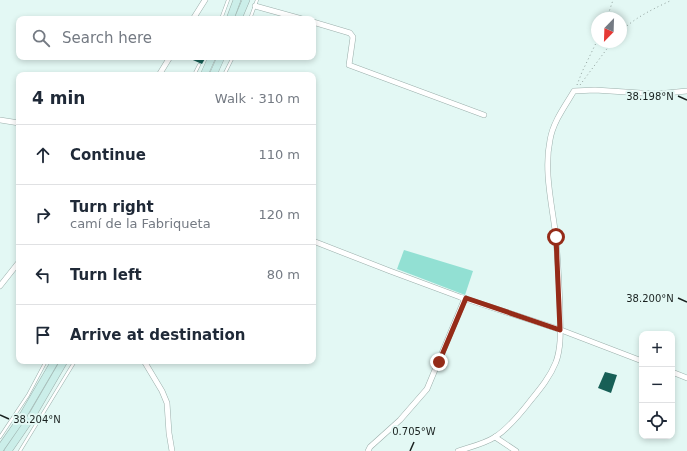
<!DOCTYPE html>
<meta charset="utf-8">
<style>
body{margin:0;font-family:"DejaVu Sans",sans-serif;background:#f2f2f3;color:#1f2937}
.controls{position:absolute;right:12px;bottom:12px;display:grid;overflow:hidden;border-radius:8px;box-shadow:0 2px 6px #0003}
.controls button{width:36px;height:36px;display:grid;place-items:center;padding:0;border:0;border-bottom:1px solid #e0e1e3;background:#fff;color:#1f2937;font:20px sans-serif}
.compass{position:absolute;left:591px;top:12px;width:36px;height:36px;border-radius:50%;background:#fff;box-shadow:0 2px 6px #0003;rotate:203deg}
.stop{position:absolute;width:12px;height:12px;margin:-9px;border:3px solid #952b18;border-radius:50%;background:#fff}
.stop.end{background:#952b18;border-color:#fff;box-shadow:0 1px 4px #0008}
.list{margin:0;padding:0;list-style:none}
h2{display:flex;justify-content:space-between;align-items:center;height:52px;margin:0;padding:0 16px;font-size:17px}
h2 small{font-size:13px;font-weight:400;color:#747a83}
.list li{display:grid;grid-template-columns:26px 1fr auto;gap:12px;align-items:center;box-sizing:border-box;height:60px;padding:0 16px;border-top:1px solid #e0e1e3}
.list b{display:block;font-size:15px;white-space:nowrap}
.list p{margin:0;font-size:13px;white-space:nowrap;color:#747a83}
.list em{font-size:13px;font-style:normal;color:#747a83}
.icon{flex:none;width:22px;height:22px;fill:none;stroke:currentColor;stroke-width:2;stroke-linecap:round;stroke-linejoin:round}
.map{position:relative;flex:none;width:687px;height:451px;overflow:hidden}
.search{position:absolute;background:#fff;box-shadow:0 2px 6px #0003;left:16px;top:16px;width:300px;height:44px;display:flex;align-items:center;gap:10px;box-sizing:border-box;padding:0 14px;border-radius:8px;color:#747a83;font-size:15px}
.panel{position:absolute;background:#fff;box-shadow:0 2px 6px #0003;left:16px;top:72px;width:300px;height:292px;border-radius:8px}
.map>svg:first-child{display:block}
.green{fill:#92e0d3}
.building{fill:#175f56}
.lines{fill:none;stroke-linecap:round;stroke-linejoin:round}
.service-casing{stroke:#9bafab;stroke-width:3.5}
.minor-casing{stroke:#9bafab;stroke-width:6}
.secondary-casing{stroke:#9bafab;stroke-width:8}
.path{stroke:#8f9f9b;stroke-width:1;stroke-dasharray:1 3;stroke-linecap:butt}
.service{stroke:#fff;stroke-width:2.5}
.minor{stroke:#fff;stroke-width:5}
.secondary{stroke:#cbeee9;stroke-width:7}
.route{stroke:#952b18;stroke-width:5}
.ticks{fill:none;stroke:#19211f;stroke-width:1.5}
.ticks-label{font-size:10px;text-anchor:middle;fill:#19211f;stroke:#e3f8f4;stroke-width:4;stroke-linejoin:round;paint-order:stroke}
</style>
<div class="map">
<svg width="687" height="451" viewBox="0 0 687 451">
<rect width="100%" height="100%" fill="#e3f8f4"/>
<!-- green -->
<path class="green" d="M404,250L473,271L465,295L397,269Z"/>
<!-- building -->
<g class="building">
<path d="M186,57H206L202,64Z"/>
<path d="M605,372L617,375L611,393L598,388Z"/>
</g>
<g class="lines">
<defs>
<g id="service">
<path d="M221,19L228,0"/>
<path d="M250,19L257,0"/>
<path d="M194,75L199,65"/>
<path d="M224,75L233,57"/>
<path d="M0,437L28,395L46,361"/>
<path d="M20,451L75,361"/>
</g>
<g id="minor">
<path d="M255,6L302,19"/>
<path d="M193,19L205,0"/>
<path d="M313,22L350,33L353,37L349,65L484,115"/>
<path d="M159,75L170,57"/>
<path d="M0,120L19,123"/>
<path d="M313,241L390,271L460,297L561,330L642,361"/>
<path d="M0,286L19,262"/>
<path d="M144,361L162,391L167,403L169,433L172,451"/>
<path d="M672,372L687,378"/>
<path d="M495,437L516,451"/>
<path d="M368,451L370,447L400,420L427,389L465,298"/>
<path d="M458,451C470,447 484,444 495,437C509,428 521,413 531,400C540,389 550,377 556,362C562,345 560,326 560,309C559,282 558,256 555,230C551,200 544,169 550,140C553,122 565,106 574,91L595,90L656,94L687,91"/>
</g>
<g id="secondary">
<path d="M230,19L237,0"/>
<path d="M238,19L246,0"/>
<path d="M204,75L212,57"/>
<path d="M213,75L221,57"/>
<path d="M0,449L21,419L55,361"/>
<path d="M8,451L32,416L64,361"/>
</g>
</defs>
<!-- service casing -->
<use href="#service" class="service-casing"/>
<!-- minor casing -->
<use href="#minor" class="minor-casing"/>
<!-- secondary casing -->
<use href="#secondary" class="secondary-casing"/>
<!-- path -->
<g class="path">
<path d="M607,18L613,0"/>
<path d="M621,31C636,17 653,9 672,0"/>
<path d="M577,85L582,72L597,41"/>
<path d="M580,85L612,42"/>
</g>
<!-- service -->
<use href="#service" class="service"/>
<!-- minor -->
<use href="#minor" class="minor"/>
<!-- secondary -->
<use href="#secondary" class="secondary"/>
</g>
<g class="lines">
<!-- route -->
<path class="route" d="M439,362L466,298L560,330L556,237"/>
</g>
<!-- ticks -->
<path class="ticks" d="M678,96L687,100M678,298L687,302M0,415L9,419M410,451L414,442"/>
<g class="ticks-label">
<text x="650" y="100">38.198°N</text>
<text x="650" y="302">38.200°N</text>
<text x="37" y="423">38.204°N</text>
<text x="414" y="435">0.705°W</text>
</g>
</svg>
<div class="controls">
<button>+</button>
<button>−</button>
<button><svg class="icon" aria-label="locate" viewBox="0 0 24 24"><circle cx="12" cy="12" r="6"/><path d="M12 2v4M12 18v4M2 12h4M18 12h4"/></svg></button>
</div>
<svg class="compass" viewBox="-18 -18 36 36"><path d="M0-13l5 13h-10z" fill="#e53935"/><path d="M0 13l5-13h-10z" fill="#747a83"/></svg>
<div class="stop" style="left:556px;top:237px"></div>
<div class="stop end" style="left:439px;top:362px"></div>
<div class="search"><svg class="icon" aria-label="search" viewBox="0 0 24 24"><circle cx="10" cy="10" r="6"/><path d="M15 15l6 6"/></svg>Search here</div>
<section class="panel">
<h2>4 min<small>Walk · 310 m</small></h2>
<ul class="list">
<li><svg class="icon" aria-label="ahead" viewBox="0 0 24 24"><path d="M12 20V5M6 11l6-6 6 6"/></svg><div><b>Continue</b></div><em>110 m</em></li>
<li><svg class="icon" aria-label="right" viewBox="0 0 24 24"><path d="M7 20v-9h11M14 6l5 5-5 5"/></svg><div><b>Turn right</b><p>camí de la Fabriqueta</p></div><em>120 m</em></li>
<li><svg class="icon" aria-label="left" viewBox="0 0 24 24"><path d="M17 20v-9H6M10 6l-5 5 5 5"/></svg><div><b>Turn left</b></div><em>80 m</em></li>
<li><svg class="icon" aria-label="arrive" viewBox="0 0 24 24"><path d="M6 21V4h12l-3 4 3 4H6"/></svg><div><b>Arrive at destination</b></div></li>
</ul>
</section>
</div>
